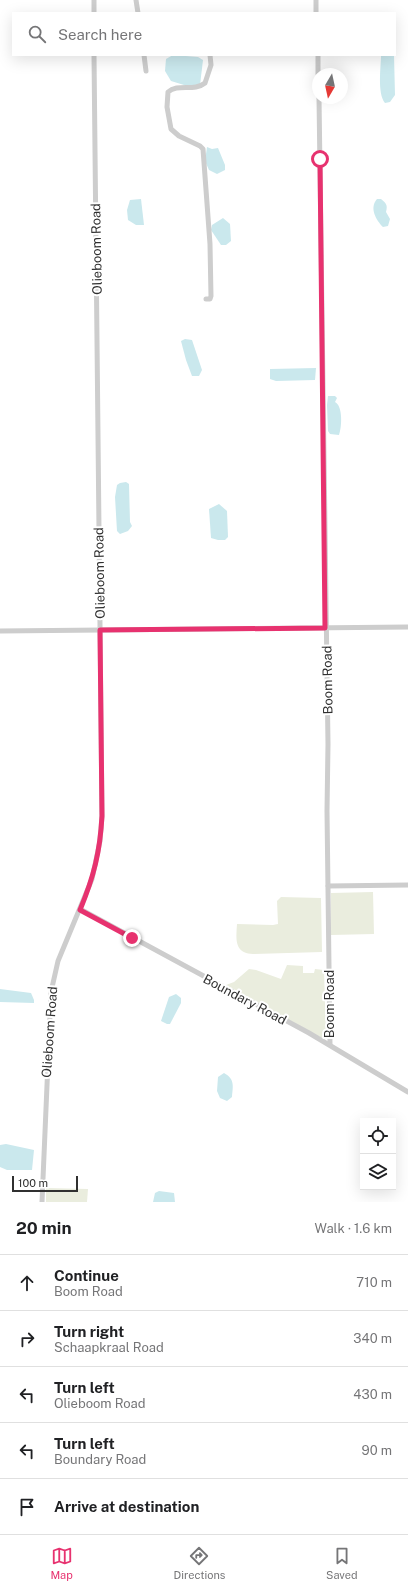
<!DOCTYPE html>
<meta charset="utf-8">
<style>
body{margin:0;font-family:"Public Sans",sans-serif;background:#f6f6f6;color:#202124}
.controls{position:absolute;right:12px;bottom:12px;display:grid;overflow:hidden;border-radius:0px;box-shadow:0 4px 16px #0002}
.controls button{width:36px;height:36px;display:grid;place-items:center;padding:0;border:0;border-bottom:1px solid #e0e0e0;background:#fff;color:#202124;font:20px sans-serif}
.compass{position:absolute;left:312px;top:68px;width:36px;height:36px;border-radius:50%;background:#fff;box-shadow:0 4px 16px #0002;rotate:189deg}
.scale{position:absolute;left:12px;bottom:10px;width:66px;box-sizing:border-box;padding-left:4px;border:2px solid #303030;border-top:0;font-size:11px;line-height:14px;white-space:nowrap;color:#303030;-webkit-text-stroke:3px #fff;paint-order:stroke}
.stop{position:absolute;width:12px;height:12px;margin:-9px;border:3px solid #e7326f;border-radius:50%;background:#fff}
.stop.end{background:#e7326f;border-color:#fff;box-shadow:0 1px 4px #0008}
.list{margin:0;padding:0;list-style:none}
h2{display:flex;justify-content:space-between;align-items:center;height:52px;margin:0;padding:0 16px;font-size:17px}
h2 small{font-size:13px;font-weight:400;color:#757577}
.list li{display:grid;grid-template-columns:26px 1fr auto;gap:12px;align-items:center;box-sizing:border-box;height:56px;padding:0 16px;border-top:1px solid #e0e0e0}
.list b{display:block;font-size:15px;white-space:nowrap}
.list p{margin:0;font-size:13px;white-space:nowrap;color:#757577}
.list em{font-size:13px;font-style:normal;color:#757577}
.icon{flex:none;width:22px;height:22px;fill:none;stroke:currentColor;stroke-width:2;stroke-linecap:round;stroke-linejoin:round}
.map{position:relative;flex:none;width:408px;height:1202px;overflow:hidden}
.search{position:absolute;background:#fff;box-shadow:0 4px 16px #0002;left:12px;right:12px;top:12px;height:44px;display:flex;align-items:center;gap:10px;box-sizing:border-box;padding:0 14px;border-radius:0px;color:#757577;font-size:15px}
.sheet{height:332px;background:#fff}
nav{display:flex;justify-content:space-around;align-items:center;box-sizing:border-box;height:56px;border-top:1px solid #e0e0e0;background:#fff;font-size:11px;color:#757577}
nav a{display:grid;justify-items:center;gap:2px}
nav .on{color:#e7326f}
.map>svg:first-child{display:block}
.green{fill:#eaedde}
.water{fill:#cae8ed}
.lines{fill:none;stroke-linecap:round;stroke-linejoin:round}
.minor{stroke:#cdcdcd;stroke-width:5}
.route{stroke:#e7326f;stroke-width:5}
.labels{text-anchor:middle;stroke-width:4;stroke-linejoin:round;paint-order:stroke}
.street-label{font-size:13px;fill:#303030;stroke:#fff}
</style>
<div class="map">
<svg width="408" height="1202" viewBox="0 0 408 1202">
<rect width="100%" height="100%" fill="#fff"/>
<!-- green -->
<g class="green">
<path d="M373,892L374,934L331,935V893Z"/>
<path d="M281,897L321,898L322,952L253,954C234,953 236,939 237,924L273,925L278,924L277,901Z"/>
<path d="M287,965L303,966V973H314L315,969L324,970L326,1035L325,1038H322L226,985L234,982L249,969L256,970L281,979Z"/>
<path d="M46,1188L88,1189L87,1202H46Z"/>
</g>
<!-- water -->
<g class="water">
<path d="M173,55L198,57L203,60L200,85H184L171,81L165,71L166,59Z"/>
<path d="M381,55H394L395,95L390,102L385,103C377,93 381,67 381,55Z"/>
<path d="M207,147L212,149L218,148L225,165V170L217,174L209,170L205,161Z"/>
<path d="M141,199L144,225H136L128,220L127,210L130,200Z"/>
<path d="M377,199H381C386,203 388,205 386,212L390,219L388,226L383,227C376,220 369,208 377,199Z"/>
<path d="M223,218L230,224L231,241L226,245H221L211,230L212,225Z"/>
<path d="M185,339L192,340L202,370L199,376H192L186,360L181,341Z"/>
<path d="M316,368L315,380L276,381L270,379V369Z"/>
<path d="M328,396H335L337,398L335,402C343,406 342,427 339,435L330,434L328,431L327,405Z"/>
<path d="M126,482L129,484L130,522L132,526L128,531L120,534L117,531L115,497L117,485L120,483Z"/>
<path d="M219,504L227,511L228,537L225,540H218L211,538L209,509Z"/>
<path d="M0,989L31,993L34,1000V1003L0,1002Z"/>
<path d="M176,994L181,998V1003L170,1024H167L161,1021L169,997Z"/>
<path d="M224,1073C235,1079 233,1086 232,1097L227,1101L220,1098L217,1091L218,1077Z"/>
<path d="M6,1144L34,1150L32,1170H7L0,1167V1145Z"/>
<path d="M159,1191L174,1193L175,1202H153L155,1193Z"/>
</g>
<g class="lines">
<!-- minor -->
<g class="minor">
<path d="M136,0L138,13"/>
<path d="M316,0V13"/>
<path d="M94,13V0"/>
<path d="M144,55L146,71"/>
<path d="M318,55V74"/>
<path d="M319,98L328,744L327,811L330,1045"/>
<path d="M206,299H210L211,296L210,244L203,149L200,146L179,136L171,129L167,107L168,92C178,83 194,92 205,83L211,65L210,55"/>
<path d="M0,631L408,627"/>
<path d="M328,886L408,885"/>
<path d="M80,909L309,1033L408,1092"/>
<path d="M42,1202L51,992L58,961L92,879L100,841L102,816L94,55"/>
</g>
</g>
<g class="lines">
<!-- route -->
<path class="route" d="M132,938L80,910C94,876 100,852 102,816L100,630L325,628L320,159"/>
</g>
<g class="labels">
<!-- street labels -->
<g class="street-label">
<text transform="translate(96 249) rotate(-91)" y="5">Olieboom Road</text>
<text transform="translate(99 573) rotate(-91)" y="5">Olieboom Road</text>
<text transform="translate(327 680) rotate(-91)" y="5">Boom Road</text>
<text transform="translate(245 999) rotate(28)" y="5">Boundary Road</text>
<text transform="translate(329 1004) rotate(-90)" y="5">Boom Road</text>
<text transform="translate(49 1032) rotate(-86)" y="5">Olieboom Road</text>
</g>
</g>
</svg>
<div class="controls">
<button><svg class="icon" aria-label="locate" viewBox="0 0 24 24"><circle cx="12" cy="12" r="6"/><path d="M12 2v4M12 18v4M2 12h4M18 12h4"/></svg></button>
<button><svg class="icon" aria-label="layers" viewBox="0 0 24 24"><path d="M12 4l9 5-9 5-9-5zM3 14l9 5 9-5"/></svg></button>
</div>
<svg class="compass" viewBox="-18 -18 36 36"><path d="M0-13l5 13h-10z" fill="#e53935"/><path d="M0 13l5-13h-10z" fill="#757577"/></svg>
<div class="scale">100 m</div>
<div class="stop" style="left:320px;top:159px"></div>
<div class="stop end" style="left:132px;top:938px"></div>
<div class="search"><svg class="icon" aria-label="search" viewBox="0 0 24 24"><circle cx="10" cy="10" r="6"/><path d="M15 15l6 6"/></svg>Search here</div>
</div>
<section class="sheet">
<h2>20 min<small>Walk · 1.6 km</small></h2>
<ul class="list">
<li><svg class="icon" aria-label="ahead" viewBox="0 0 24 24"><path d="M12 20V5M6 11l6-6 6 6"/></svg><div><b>Continue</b><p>Boom Road</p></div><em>710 m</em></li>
<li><svg class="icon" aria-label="right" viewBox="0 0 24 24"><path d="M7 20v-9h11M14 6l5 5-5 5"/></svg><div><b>Turn right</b><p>Schaapkraal Road</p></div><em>340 m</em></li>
<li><svg class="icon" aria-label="left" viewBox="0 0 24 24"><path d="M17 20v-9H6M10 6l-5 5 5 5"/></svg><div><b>Turn left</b><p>Olieboom Road</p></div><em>430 m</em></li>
<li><svg class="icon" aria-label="left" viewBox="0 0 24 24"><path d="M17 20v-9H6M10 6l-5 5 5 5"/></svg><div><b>Turn left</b><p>Boundary Road</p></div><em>90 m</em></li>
<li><svg class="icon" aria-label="arrive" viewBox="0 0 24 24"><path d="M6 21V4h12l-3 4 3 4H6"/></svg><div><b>Arrive at destination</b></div></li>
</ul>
</section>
<nav>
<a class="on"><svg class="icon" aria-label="map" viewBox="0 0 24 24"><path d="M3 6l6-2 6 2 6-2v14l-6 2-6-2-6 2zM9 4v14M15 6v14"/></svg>Map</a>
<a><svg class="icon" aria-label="directions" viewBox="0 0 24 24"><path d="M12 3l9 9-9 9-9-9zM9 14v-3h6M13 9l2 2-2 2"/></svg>Directions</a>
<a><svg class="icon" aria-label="saved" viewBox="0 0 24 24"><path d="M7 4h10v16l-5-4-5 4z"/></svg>Saved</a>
</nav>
